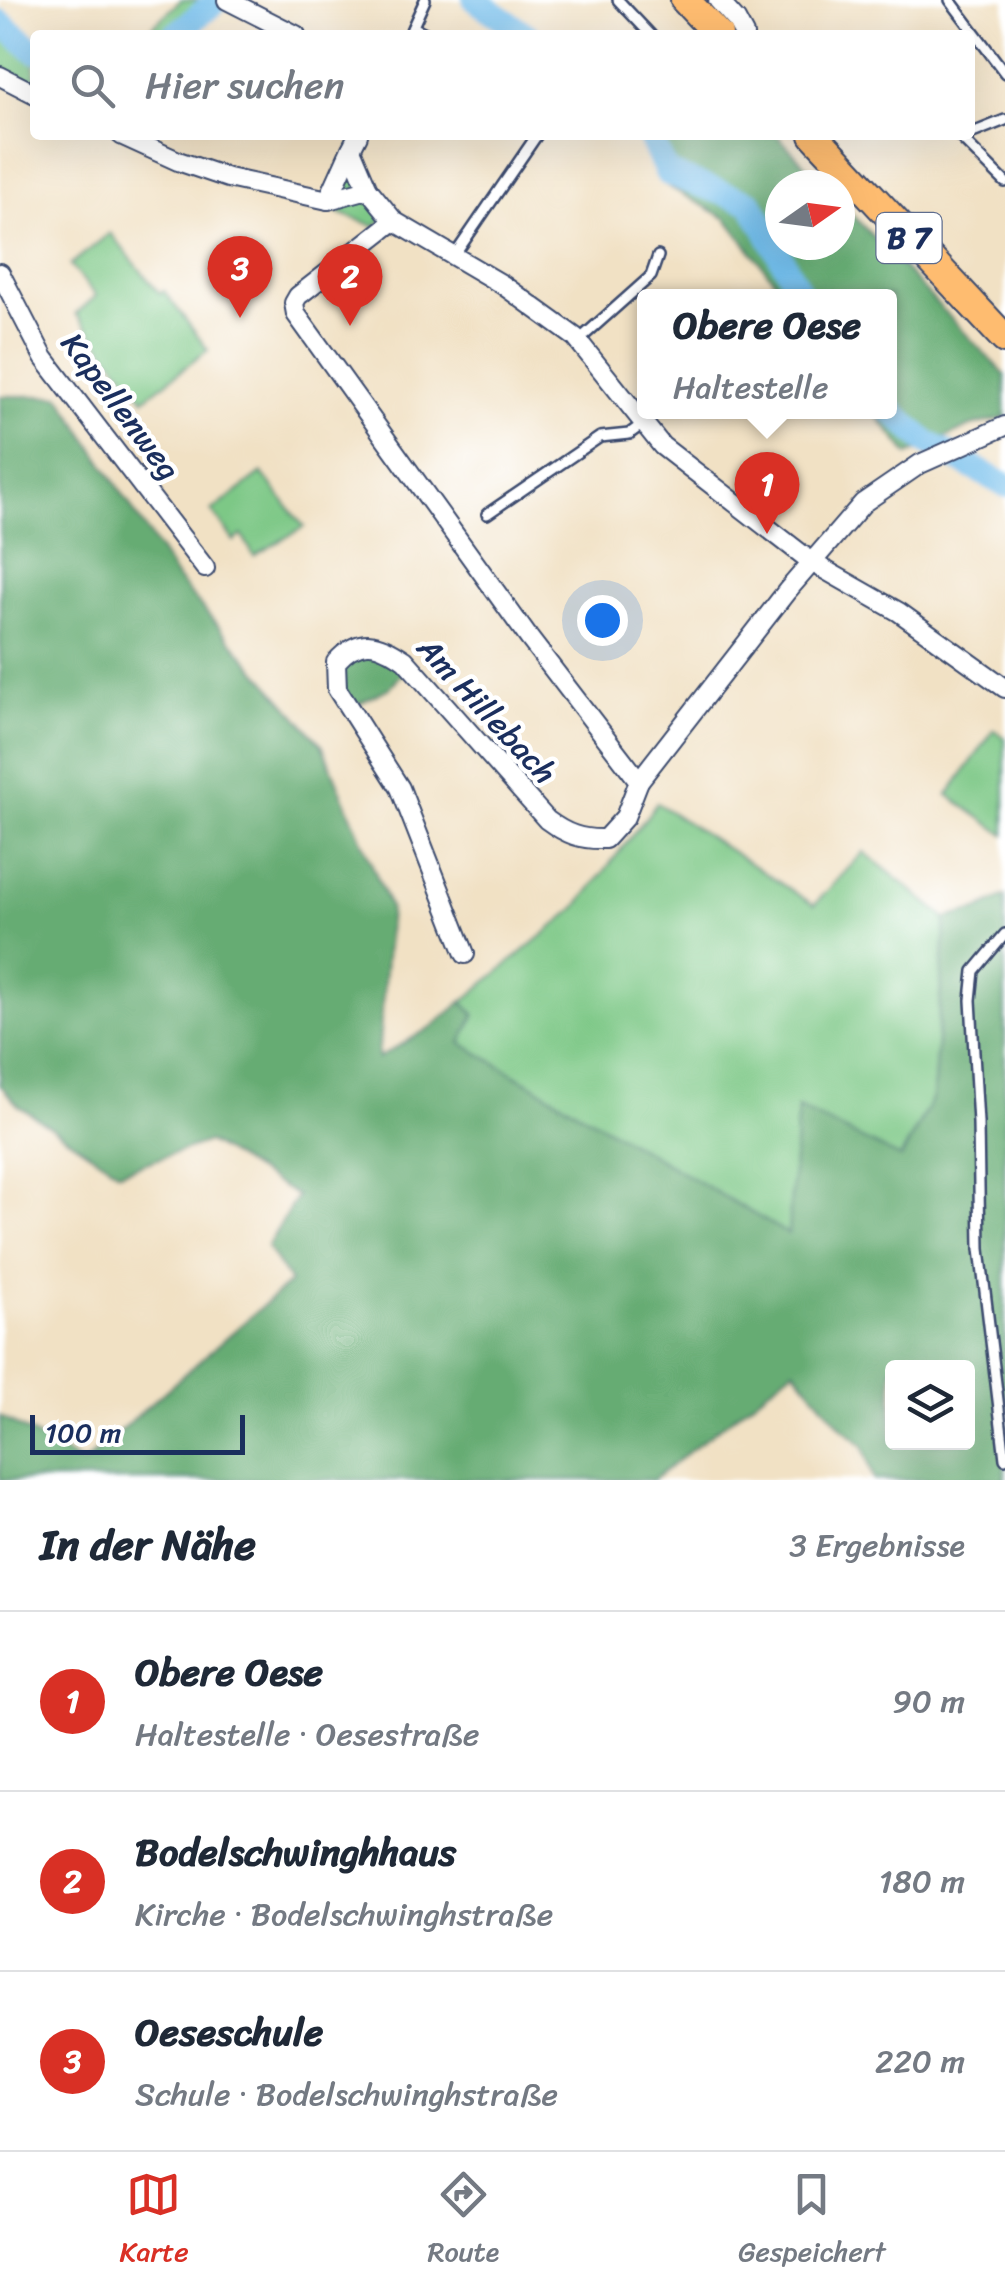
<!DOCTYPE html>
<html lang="de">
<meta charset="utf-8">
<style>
body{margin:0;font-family:Sriracha,sans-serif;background:#f6f6f7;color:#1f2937}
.controls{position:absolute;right:30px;bottom:30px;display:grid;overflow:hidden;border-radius:10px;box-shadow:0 10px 40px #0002}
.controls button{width:90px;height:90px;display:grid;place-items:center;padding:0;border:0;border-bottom:2px solid #e0e1e3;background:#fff;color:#1f2937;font:50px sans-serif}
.compass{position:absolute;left:765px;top:170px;width:90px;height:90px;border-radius:50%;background:#fff;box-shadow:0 10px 40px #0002;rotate:76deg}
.scale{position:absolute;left:30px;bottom:25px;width:215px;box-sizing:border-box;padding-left:10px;border:5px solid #1b2f5e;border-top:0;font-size:28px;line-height:35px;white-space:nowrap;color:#1b2f5e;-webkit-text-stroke:8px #fff;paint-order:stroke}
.you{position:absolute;left:602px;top:620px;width:35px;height:35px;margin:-25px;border:8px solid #fff;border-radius:50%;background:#1a73e8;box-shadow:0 0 0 15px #1a73e833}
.badge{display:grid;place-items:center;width:65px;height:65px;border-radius:50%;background:#d93025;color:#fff;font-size:32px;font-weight:700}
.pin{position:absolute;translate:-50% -82px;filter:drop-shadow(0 2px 5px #0008)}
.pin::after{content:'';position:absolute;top:52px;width:35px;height:30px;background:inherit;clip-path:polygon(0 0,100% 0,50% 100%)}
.popup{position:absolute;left:637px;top:289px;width:260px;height:130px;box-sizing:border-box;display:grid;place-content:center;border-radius:10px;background:#fff;filter:drop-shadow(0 2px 8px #0005);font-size:32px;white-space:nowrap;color:#747a83}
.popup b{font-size:38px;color:#1f2937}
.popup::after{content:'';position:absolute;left:50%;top:100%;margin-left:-20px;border:20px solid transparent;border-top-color:#fff}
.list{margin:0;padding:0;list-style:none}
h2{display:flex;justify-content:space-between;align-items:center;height:130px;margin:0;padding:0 40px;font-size:42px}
h2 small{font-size:32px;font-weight:400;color:#747a83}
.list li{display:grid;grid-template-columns:65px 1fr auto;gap:30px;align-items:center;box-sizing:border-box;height:180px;padding:0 40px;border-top:2px solid #e0e1e3}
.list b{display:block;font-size:38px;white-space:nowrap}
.list p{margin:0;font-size:32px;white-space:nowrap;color:#747a83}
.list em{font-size:32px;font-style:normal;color:#747a83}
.icon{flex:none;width:55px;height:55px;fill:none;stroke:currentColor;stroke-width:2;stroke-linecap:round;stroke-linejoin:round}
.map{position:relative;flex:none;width:1005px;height:1480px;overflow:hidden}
.search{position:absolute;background:#fff;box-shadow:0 10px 40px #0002;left:30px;right:30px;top:30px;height:110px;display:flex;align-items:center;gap:25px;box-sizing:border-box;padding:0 35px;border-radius:10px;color:#747a83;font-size:38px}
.sheet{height:670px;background:#fff}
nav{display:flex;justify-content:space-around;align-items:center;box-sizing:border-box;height:140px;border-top:2px solid #e0e1e3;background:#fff;font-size:28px;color:#747a83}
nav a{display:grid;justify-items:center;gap:5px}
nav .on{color:#d93025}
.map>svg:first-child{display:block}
.green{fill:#7dc886;stroke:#4c7c72;stroke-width:2.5}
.forest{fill:#66ac73;stroke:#406e68;stroke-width:2.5;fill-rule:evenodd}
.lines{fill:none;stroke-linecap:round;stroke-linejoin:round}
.river{stroke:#72bdeb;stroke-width:25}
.lane-casing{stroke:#3b4a6d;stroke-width:14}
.street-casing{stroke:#3b4a6d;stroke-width:22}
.primary-casing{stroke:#3b4a6d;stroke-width:32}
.lane{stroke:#fff;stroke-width:9}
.street{stroke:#fff;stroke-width:18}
.primary{stroke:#febc70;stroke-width:28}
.labels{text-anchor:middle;stroke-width:9;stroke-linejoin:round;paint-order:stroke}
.shield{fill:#fff;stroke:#5f6d8e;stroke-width:2.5}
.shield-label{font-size:30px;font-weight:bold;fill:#1b2f5e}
.street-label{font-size:32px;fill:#1b2f5e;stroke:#fff}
</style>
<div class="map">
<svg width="1005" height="1480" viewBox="0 0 1005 1480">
<rect width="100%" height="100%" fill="#fff"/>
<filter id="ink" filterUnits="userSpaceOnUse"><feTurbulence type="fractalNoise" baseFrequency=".01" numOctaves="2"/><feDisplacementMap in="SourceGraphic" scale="20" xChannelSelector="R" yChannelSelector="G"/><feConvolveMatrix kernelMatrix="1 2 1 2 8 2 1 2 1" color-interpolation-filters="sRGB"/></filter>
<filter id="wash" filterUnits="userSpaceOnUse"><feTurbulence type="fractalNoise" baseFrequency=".0048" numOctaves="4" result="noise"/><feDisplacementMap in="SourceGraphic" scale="40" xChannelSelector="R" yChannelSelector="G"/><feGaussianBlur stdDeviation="2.25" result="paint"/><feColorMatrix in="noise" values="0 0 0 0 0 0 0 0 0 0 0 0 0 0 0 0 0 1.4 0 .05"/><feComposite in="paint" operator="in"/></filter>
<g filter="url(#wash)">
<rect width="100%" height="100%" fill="#f1e1c4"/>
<!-- green -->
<g class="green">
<path d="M181,0H213L182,25L189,35H143Z"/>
<path d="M0,28L35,56V87L0,69Z"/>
<path d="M351,157L387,216L375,226L339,213L334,207Z"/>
<path d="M110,233L160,294L164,291L208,350L144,399L76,314L96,296L70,265Z"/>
<path d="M262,473L304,527L254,556L242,535L234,541L212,511Z"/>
<path d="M994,730L1005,738V835L948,795Z"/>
<path d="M657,803L814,905L864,852L946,918L933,1098L900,1158L788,1235L461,1043L475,1015L462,1002L576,908Z"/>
</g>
<!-- forest -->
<g class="forest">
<path d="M637,135H777L824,185H780V245H840V202L1005,375V418L971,426L908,455L874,412H890V296H786L727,219L666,185Z"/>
<path d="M0,396H60L178,580L322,745L390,908L378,1058L433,1026L462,1002L475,1014L461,1043L788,1234L798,1108L901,1158L933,1098L946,918L977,910L1005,896V1480H874L863,1445L843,1429L794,1369L653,1480H0V1416L83,1463L290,1282L267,1247L297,1196L208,1142L119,1172L19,1106L0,1085ZM892,1368H968V1442H892Z"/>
<path d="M365,647L408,668L389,688L352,707L342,690L339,664Z"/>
</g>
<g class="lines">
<!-- river -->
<g class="river">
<path d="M475,0L527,35"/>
<path d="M0,22L35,51"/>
<path d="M175,35L218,0"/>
<path d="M649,135L667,173L751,203L802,296"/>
<path d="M890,410L926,442L1005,485"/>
</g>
</g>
</g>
<g filter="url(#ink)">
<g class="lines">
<defs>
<g id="lane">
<path d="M618,0L651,35"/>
<path d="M950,0L1005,73"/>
<path d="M413,27L429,35"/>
<path d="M409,35L425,0"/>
<path d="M970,134L1005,120"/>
<path d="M958,135L1005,182"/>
<path d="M454,256L537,135"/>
<path d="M578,341L651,276L658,256"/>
<path d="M487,514L600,437L629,434L644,423"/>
<path d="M1005,934L974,971L971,1000L978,1123L980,1249L1005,1459"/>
</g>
<g id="street">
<path d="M227,0L296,35"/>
<path d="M718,0L736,20L744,35"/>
<path d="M0,76L35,94"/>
<path d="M121,135L178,161L228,178L328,200L368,189"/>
<path d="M358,135L351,149L368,189L394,221L503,285L575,337L662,446L813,563L899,612L1005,688"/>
<path d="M328,200L351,149"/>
<path d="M394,221L298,296L294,303L296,314L529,638L639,781"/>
<path d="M0,273L44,358L205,568"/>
<path d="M465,954L400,788L337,689L336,662C360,635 379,642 405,660L547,820C566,834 581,840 605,839L625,817L639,781L787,591L863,503L920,464L1005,426"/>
</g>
<g id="primary">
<path d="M685,0L718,35"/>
<path d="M814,135L1005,339"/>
</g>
</defs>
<!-- lane casing -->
<use href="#lane" class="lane-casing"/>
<!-- street casing -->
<use href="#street" class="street-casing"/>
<!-- primary casing -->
<use href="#primary" class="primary-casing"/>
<!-- lane -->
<use href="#lane" class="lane"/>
<!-- street -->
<use href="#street" class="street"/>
<!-- primary -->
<use href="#primary" class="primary"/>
</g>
</g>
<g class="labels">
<!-- shield labels -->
<rect class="shield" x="876.5" y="213" width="65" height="50" rx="8"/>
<g class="shield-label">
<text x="909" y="248">B 7</text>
</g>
<!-- street labels -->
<g class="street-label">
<text transform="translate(121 406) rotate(53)" y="11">Kapellenweg</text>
<text transform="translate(487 710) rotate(47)" y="11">Am Hillebach</text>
</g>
</g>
</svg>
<div class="controls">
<button><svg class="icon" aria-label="layers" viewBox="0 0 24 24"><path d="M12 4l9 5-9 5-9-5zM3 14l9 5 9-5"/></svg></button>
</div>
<svg class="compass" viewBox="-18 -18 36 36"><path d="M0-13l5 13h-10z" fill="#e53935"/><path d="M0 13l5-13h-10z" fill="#747a83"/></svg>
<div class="scale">100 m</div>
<div class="you"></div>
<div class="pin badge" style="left:767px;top:534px">1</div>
<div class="popup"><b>Obere Oese</b>Haltestelle</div>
<div class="pin badge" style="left:350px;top:326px">2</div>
<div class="pin badge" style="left:240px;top:318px">3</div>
<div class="search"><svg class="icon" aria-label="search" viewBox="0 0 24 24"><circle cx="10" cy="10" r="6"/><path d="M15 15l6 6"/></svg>Hier suchen</div>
</div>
<section class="sheet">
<h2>In der Nähe<small>3 Ergebnisse</small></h2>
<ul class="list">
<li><span class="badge">1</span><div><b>Obere Oese</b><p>Haltestelle · Oesestraße</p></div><em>90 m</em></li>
<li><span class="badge">2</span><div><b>Bodelschwinghhaus</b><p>Kirche · Bodelschwinghstraße</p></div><em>180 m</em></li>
<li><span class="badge">3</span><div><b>Oeseschule</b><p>Schule · Bodelschwinghstraße</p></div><em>220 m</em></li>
</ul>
</section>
<nav>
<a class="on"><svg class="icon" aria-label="map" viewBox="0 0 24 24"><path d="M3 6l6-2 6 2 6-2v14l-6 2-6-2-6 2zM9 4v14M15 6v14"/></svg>Karte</a>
<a><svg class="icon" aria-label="directions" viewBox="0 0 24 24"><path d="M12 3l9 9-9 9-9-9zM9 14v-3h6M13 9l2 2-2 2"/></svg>Route</a>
<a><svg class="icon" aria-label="saved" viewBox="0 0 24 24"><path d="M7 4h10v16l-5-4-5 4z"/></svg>Gespeichert</a>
</nav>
